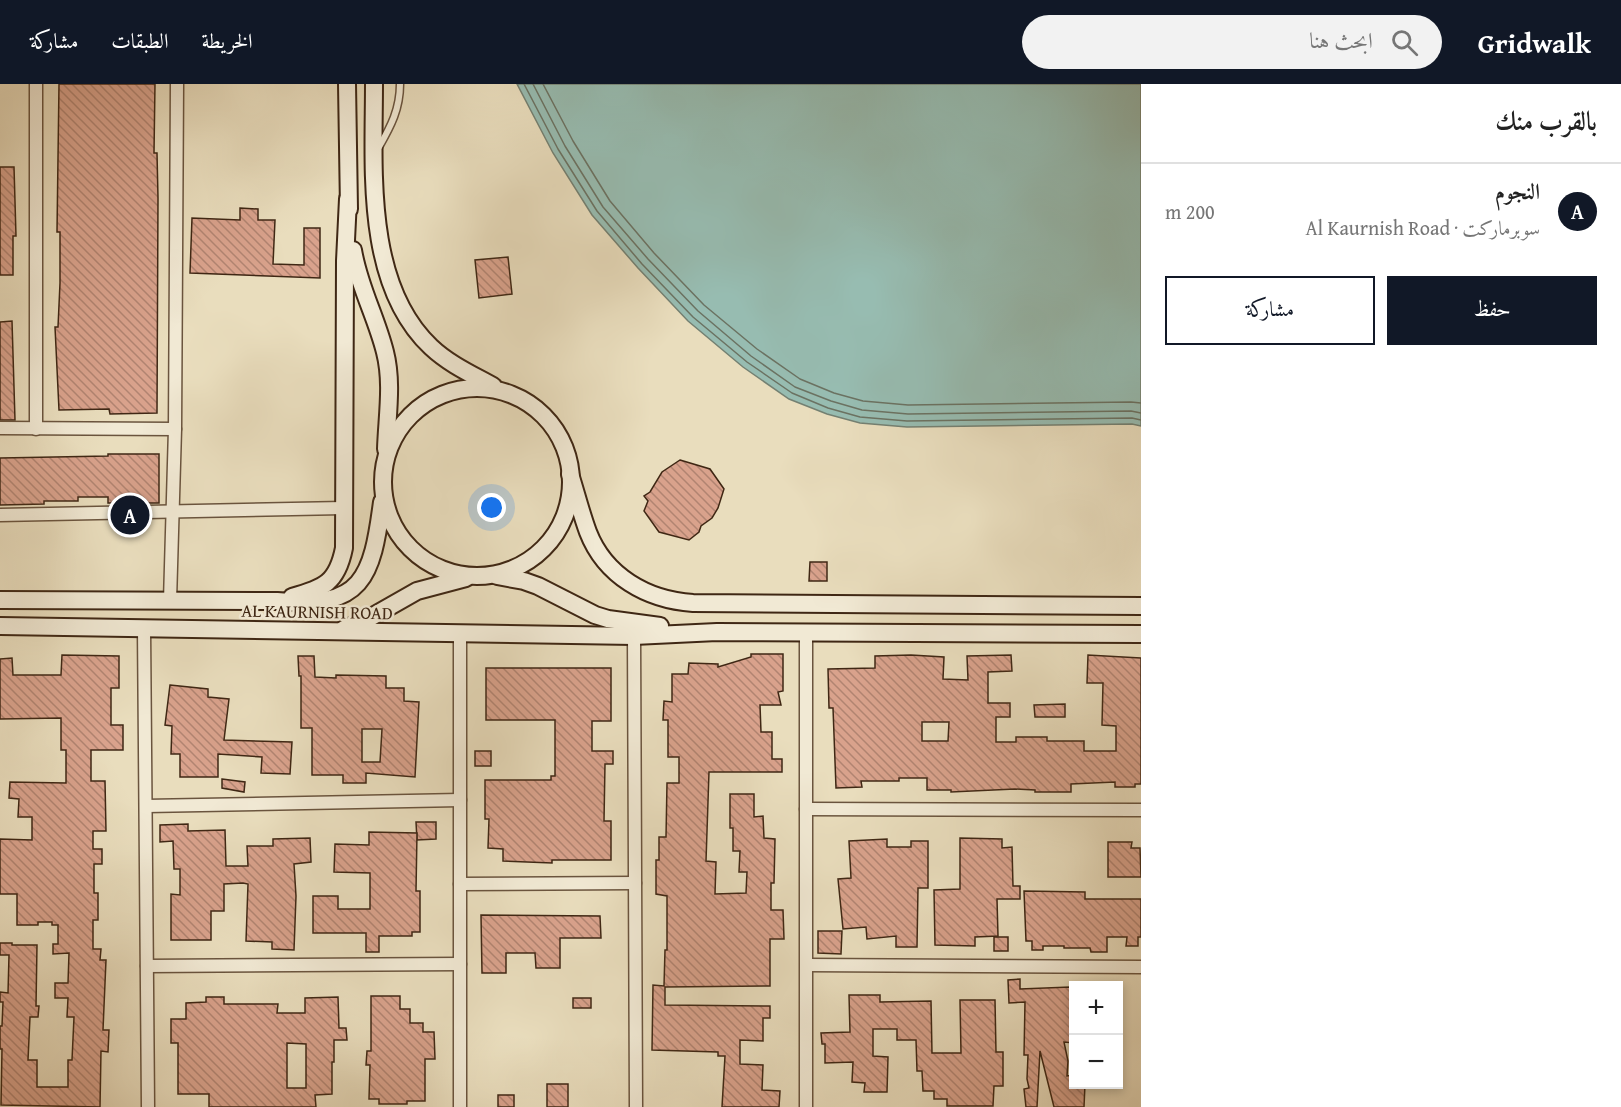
<!DOCTYPE html>
<html lang="ar">
<meta charset="utf-8">
<style>
body{margin:0;font-family:"Gentium Book Plus",Amiri,serif;background:#f2f2f2;color:#222;direction:rtl}
.controls{position:absolute;right:18px;bottom:18px;display:grid;overflow:hidden;border-radius:0px;box-shadow:0 3px 9px #0003}
.controls button{width:54px;height:54px;display:grid;place-items:center;padding:0;border:0;border-bottom:2px solid #e0e0e0;background:#fff;color:#222;font:30px sans-serif}
.you{position:absolute;left:492px;top:424px;width:21px;height:21px;margin:-15px;border:4px solid #fff;border-radius:50%;background:#1a73e8;box-shadow:0 0 0 9px #1a73e833}
.badge{display:grid;place-items:center;width:39px;height:39px;border-radius:50%;background:#111827;color:#fff;font-size:20px;font-weight:700}
.pin{position:absolute;translate:-50% -50%;border:3px solid #fff;box-shadow:0 2px 6px #0006}
.list{margin:0;padding:0;list-style:none}
h2{display:flex;justify-content:space-between;align-items:center;height:78px;margin:0;padding:0 24px;font-size:26px}
h2 small{font-size:20px;font-weight:400;color:#767676}
.list li{display:grid;grid-template-columns:39px 1fr auto;gap:18px;align-items:center;box-sizing:border-box;height:96px;padding:0 24px;border-top:2px solid #e0e0e0}
.list b{display:block;font-size:22px;white-space:nowrap}
.list p{margin:0;font-size:20px;white-space:nowrap;color:#767676}
.list em{font-size:20px;font-style:normal;color:#767676}
.actions{display:flex;gap:12px;padding:18px 24px}
.actions a{flex:1;padding:14px 0;border:2px solid #111827;border-radius:0px;text-align:center;font-size:21px;color:#111827}
.actions .main{background:#111827;color:#fff}
.icon{flex:none;width:33px;height:33px;fill:none;stroke:currentColor;stroke-width:2;stroke-linecap:round;stroke-linejoin:round}
.map{position:relative;flex:none;width:1141px;height:1023px;overflow:hidden;direction:ltr}
header{display:flex;align-items:center;gap:36px;box-sizing:border-box;height:84px;padding:0 30px;background:#111827;color:#fff}
header strong{font-size:28px}
nav{display:flex;gap:33px;margin-inline-start:auto;font-size:21px}
.search{width:420px;height:54px;background:#f2f2f2;display:flex;align-items:center;gap:15px;box-sizing:border-box;padding:0 21px;border-radius:33px;color:#767676;font-size:22px}
main{display:flex}
aside{flex:1;background:#fff}
.map>svg:first-child{display:block}
.water{fill:#97bcb1;stroke:#748072;stroke-width:1.5}
.lines{fill:none;stroke-linecap:round;stroke-linejoin:round}
.shore{stroke:#6b7262;stroke-width:1.5}
.building{fill:url(#building-back-hatch);stroke:#3f2714;stroke-width:1.5;fill-rule:evenodd}
.lane-casing{stroke:#6a543e;stroke-width:9}
.street-casing{stroke:#6a543e;stroke-width:15}
.secondary-casing{stroke:#3f2714;stroke-width:20}
.lane{stroke:#f1e9d4;stroke-width:6}
.street{stroke:#f1e9d4;stroke-width:12}
.secondary{stroke:#f1e9d4;stroke-width:16}
.labels{text-anchor:middle;stroke-width:5;stroke-linejoin:round;paint-order:stroke}
.street-label{font-size:18px;fill:#3f2714;stroke:#f1e9d4}
</style>
<header>
<strong>Gridwalk</strong>
<div class="search"><svg class="icon" aria-label="search" viewBox="0 0 24 24"><circle cx="10" cy="10" r="6"/><path d="M15 15l6 6"/></svg>ابحث هنا</div>
<nav><a>الخريطة</a><a>الطبقات</a><a>مشاركة</a></nav>
</header>
<main>
<aside>
<h2>بالقرب منك<small></small></h2>
<ul class="list">
<li><span class="badge">A</span><div><b>النجوم</b><p>سوبرماركت · Al Kaurnish Road</p></div><em>200 m</em></li>
</ul>
<div class="actions"><a class="main">حفظ</a><a>مشاركة</a></div>
</aside>
<div class="map">
<svg width="1141" height="1023" viewBox="0 0 1141 1023">
<defs>
<pattern id="building-back-hatch" width="6" height="6" patternUnits="userSpaceOnUse" patternTransform="scale(1.5)"><rect width="6" height="6" fill="#d9a28c"/><path d="M-1 5l2 2M0 0l6 6M5-1l2 2" fill="none" stroke="#b18471"/></pattern>
</defs>
<rect width="100%" height="100%" fill="#e9ddbd"/>
<filter id="stains"><feTurbulence type="fractalNoise" baseFrequency=".00333" numOctaves="4"/><feColorMatrix values="0 0 0 0 .2 0 0 0 0 .09 0 0 0 0 .02 0 0 0 .5 -.17"/></filter>
<radialGradient id="worn" r=".72"><stop offset=".6" stop-color="#630" stop-opacity="0"/><stop offset="1" stop-color="#630" stop-opacity=".3"/></radialGradient>
<!-- water -->
<path class="water" d="M517,0H1141V342L1132,340L907,343L860,339L827,330L789,315L743,283L688,237L638,184L592,131L553,69Z"/>
<g class="lines">
<!-- shore -->
<g class="shore">
<path d="M524,0L558,65L597,127L642,180L693,233L747,278L792,309L828,324L860,333L907,337L1132,334L1141,336"/>
<path d="M533,0L565,62L603,123L648,175L698,227L751,272L795,303L831,317L862,326L908,330L1131,327L1141,329"/>
<path d="M543,0L573,57L610,117L654,169L704,221L757,265L800,295L834,309L863,317L908,321L1131,318L1141,319"/>
</g>
</g>
<!-- building -->
<g class="building">
<path d="M59,0H155L154,69H157L158,114L157,329L110,330L109,325L59,326L55,243H58L60,199V148H57Z"/>
<path d="M0,83H14L16,152H13V191H0Z"/>
<path d="M240,124L258,125V136H275L273,180L304,181V144H320V194L190,189L192,134L240,136Z"/>
<path d="M508,173L512,210L479,214L475,176Z"/>
<path d="M12,237L15,336H0V238Z"/>
<path d="M108,370H159V419H108V413H78V417H44V420L0,421V374L108,372Z"/>
<path d="M680,376L710,385L724,405L718,424L712,434L701,442L699,448L689,456L659,448L644,427L648,417L644,412L650,408L662,388Z"/>
<path d="M810,478H827V497H809Z"/>
<path d="M751,570H783V607L778,608L781,621H760L761,648H772V675H782V688H709L706,777L716,778L715,810L746,809L747,788H739L740,767H733V744H730V710H754V733L763,732L764,754L775,755L774,799H771V826H783L784,855H770V902L665,903V921L770,922V934H763V957L740,956V980L763,981L762,1006L780,1007L779,1023H722L725,972H718V968L652,966L653,901L664,902L665,866H667V812L656,810V776H659V753H666L667,699H679V673H668V636H663L664,617L672,618V590H688L689,579L718,580V583L751,573Z"/>
<path d="M62,571L119,572V604H111V641H123V666H91V697H105L106,747H93V765H102V780H94V809H98V836H93V865H101L100,876H106L103,946H109L108,968L101,967L100,1023L1,1021L2,965H0V942H2L3,918H0V908L8,909L9,871H0V859H12V861H37L36,922H39L38,933H30L28,976H37V1003H68V976H72L74,933H67L68,914H55V899H68L69,869L53,870V860H58V841H52V838H38V841H17V810H0V755L32,756V733H18L19,715L9,714L10,698L66,699V666H61V634L0,635V575L12,574L13,591H61Z"/>
<path d="M911,571L944,573L943,595L968,596L967,572L1011,571L1012,587L988,588V619H1010V633H996V658H1016V653H1047V657H1084V667H1116V642L1102,641L1103,599H1087L1088,571L1141,574V700H1135V703H1115V698L1071,700V708H1035V706L1015,705L951,708V706H927V694H899V697H861L862,703L836,704L833,624H829L828,585L875,584V572ZM922,638H949L948,657H922Z"/>
<path d="M298,572H314L315,593L336,594V591L386,592V604H404V617L419,618L415,693L366,689V699H343V691H312V644H301V592H299ZM362,645H382L380,678H362Z"/>
<path d="M486,584H611V637H592V667H613V680H605L604,737H611V776H552V779L503,777V765L488,764L489,735H485V696H551V692H555V636H486Z"/>
<path d="M170,601L208,605V613L229,615L224,656L292,658L290,690L261,689L262,673L218,670V693H180V670H171L172,642L165,641Z"/>
<path d="M1065,620V633H1035L1034,621Z"/>
<rect x="475" y="667" width="16" height="15"/>
<path d="M222,695L245,698L244,708L222,704Z"/>
<path d="M416,738H436V755L417,756Z"/>
<path d="M188,740V747L225,746L226,782H248L247,762H273V755L310,754L311,778L294,780L296,812L294,866L272,865V858L246,857L248,800L243,799L224,800V827H211V856H171V810L180,811V785H174L173,757L160,758V741Z"/>
<path d="M369,748L417,749L416,807H420V848H412V852H379V868H366V849H313V812H338V825H370V789L334,788L335,760L369,761Z"/>
<path d="M960,754L1002,755V764L1012,763L1013,802H1020V815H997L998,852L975,853V862L935,861L934,806L960,805Z"/>
<path d="M887,755V763H911V757H928V804H918L917,863H896V852L867,855L866,843L843,845L838,795L851,794L849,757Z"/>
<path d="M1108,758H1132L1131,764H1140L1141,793H1108Z"/>
<path d="M1024,807L1085,808V815H1141V853H1138V862H1126L1127,853H1107V868H1091L1090,864H1064V862H1043V866H1032V857H1026Z"/>
<path d="M481,831L600,832L601,854H560V884H536L535,869H506V889H482Z"/>
<path d="M818,847H842L841,870L818,869Z"/>
<rect x="994" y="853" width="14" height="14"/>
<path d="M1020,895V905L1070,903L1071,935H1074V959L1064,958L1068,977L1067,992L1074,991V1000H1085L1084,1023H1054L1040,967L1037,1023H1026L1024,1005L1029,1004L1027,995L1028,971H1024L1025,918L1009,919L1008,896Z"/>
<path d="M849,911H880V918L931,917L932,969H961L960,916H995L996,968H1003V1002H994L993,1022H947V1015H934V1007H923L922,987H917L916,956H897V945H873V972L888,973L887,1008H864L865,999L852,998L853,978L825,979V960H822L821,949L850,948Z"/>
<path d="M371,912H400V925H410V939H423V948H434L435,975H425V1017H407V1020H379V1015H369L370,981H366L367,967H371Z"/>
<path d="M206,913H224V920H278L277,929H305V914L338,913L339,944H346L347,956H334V978H332V1010L315,1011L316,1023H209V1010H178V959H171V935H186V919L206,918ZM287,959L306,960V1004H287Z"/>
<rect x="573" y="914" width="18" height="10"/>
<rect x="547" y="1000" width="21" height="23"/>
<rect x="498" y="1011" width="16" height="12"/>
</g>
<g class="lines">
<defs>
<path id="lane" d="M379,63C391,42 400,25 400,0"/>
<g id="street">
<path d="M36,0V345"/>
<path d="M0,344L175,345"/>
<path d="M0,431L343,424"/>
<path d="M170,517L175,345L177,0"/>
<path d="M144,545L148,1023"/>
<path d="M806,548V1023"/>
<path d="M460,549V1023"/>
<path d="M634,552L636,1023"/>
<path d="M146,722L460,716"/>
<path d="M806,725L1141,726"/>
<path d="M460,800L635,799"/>
<path d="M807,881L1141,883"/>
<path d="M147,882L460,880"/>
</g>
<g id="secondary">
<path d="M347,0L349,125"/>
<path d="M374,0C374,84 364,200 431,263C449,280 471,290 493,302"/>
<path d="M353,166C359,203 376,232 385,268C393,299 387,333 386,365"/>
<circle cx="477" cy="398" r="94"/>
<path d="M570,390C576,409 581,429 588,448C605,492 647,516 693,519L1141,522"/>
<path d="M497,492L524,497L538,502L595,531L608,535L660,542"/>
<path d="M292,513C324,504 337,499 344,464L345,177L348,115"/>
<path d="M0,516L277,517C363,525 372,494 382,418"/>
<path d="M0,542L634,552L717,548L1141,550"/>
<path d="M344,545L366,536L417,507L466,494"/>
</g>
</defs>
<!-- lane casing -->
<use href="#lane" class="lane-casing"/>
<!-- street casing -->
<use href="#street" class="street-casing"/>
<!-- secondary casing -->
<use href="#secondary" class="secondary-casing"/>
<!-- lane -->
<use href="#lane" class="lane"/>
<!-- street -->
<use href="#street" class="street"/>
<!-- secondary -->
<use href="#secondary" class="secondary"/>
</g>
<g class="labels">
<!-- street labels -->
<g class="street-label">
<text transform="translate(317 528) rotate(1)" y="6">AL KAURNISH ROAD</text>
</g>
</g>
<rect width="100%" height="100%" filter="url(#stains)"/>
<rect width="100%" height="100%" fill="url(#worn)"/>
</svg>
<div class="controls">
<button>+</button>
<button>−</button>
</div>
<div class="you"></div>
<div class="pin badge" style="left:130px;top:431px">A</div>
</div>
</main>
